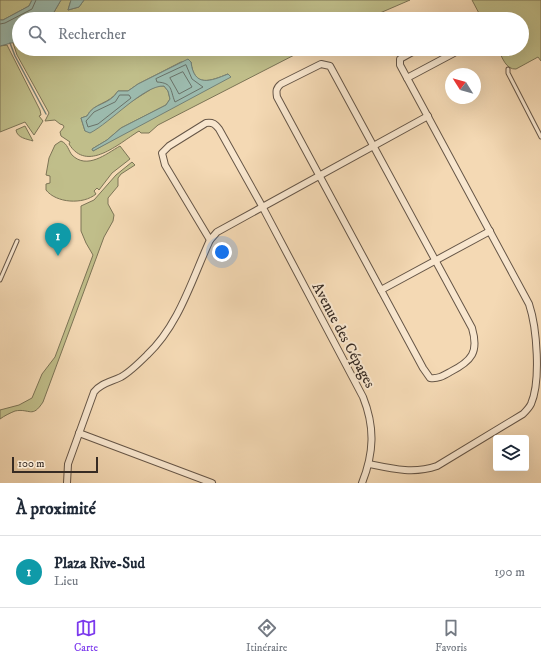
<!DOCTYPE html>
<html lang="fr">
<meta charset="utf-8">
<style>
body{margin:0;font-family:"IM FELL DW Pica",serif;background:#f6f6f7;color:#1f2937}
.controls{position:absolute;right:12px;bottom:12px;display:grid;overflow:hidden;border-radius:4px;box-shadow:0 4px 16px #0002}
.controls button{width:36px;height:36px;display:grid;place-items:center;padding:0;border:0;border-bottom:1px solid #e0e1e3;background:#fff;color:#1f2937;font:20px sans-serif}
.compass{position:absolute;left:445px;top:68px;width:36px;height:36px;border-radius:50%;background:#fff;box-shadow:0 4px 16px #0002;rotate:307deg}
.scale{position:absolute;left:12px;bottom:10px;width:86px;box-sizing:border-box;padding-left:4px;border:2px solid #372b23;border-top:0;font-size:11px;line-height:14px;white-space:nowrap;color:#372b23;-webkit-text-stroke:3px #f8e6ce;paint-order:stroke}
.you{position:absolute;left:222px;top:252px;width:14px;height:14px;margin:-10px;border:3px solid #fff;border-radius:50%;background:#1a73e8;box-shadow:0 0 0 6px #1a73e833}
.badge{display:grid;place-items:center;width:26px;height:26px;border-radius:50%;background:#7c3aed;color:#fff;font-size:13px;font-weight:700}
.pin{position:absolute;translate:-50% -33px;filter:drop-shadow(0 1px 2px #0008)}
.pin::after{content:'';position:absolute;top:21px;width:14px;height:12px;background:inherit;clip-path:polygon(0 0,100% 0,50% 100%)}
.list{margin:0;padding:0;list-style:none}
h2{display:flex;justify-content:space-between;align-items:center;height:52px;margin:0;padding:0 16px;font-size:17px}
h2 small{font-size:13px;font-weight:400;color:#747a83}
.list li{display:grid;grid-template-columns:26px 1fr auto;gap:12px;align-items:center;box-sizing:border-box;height:72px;padding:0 16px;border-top:1px solid #e0e1e3}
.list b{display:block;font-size:15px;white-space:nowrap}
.list p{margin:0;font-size:13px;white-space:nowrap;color:#747a83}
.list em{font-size:13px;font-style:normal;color:#747a83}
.icon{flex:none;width:22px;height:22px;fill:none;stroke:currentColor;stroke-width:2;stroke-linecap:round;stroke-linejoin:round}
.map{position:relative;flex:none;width:541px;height:483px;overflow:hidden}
.search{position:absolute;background:#fff;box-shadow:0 4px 16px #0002;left:12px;right:12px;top:12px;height:44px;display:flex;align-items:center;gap:10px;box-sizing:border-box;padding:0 14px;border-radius:22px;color:#747a83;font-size:15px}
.sheet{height:124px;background:#fff}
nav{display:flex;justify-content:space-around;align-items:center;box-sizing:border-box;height:56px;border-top:1px solid #e0e1e3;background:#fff;font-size:11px;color:#747a83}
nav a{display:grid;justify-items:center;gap:2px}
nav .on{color:#7c3aed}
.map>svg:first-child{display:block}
.green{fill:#c0be8a;stroke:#7c7456;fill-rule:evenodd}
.water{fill:#9cbaad;stroke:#748176}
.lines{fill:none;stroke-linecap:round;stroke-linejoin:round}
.shore{stroke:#6a7268;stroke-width:1}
.stream{stroke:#748176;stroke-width:1.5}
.service-casing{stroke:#665647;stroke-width:5}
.minor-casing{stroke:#665647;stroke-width:8}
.service{stroke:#f8e6ce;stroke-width:3}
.minor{stroke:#f8e6ce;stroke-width:6}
.labels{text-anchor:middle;stroke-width:4;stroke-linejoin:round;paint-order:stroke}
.street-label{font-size:15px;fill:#372b23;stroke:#f8e6ce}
</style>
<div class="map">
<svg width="541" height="483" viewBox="0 0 541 483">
<rect width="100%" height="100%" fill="#f4d9b4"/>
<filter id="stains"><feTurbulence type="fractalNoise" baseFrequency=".005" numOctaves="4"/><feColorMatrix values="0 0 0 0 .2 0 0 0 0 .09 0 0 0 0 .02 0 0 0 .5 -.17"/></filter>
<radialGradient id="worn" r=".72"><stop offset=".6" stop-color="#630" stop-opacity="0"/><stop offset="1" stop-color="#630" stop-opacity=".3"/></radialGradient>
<!-- green -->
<g class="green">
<path d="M0,0H32L29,6L3,20H0Z"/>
<path d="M61,0H71L68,10L79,7L84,0H410L366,19H50Z"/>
<path d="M472,0H541V61L538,57L516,69C506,70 502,57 498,49H522V19H482Z"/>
<path d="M19,41V49H306L158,125L149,133H141L139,131C118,144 87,173 69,144L70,142L61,136L60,132L64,127L63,125L60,124L55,120L45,121L49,113L17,55L13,43ZM181,62H191C194,88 210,81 228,74L93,151L92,149L107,140L121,128L166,105L170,99L168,91L164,86H156L85,131L81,118L87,116C93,103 110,104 118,91H128L138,84Z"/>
<path d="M7,45L40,110L41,115L39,116L43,121L34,135L25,122L0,132V46Z"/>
<path d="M25,126L33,141C27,139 17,138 16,130Z"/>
<path d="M61,141C68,144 68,150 72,155C87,170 106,154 120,146L130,159L112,173L99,190L97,188L94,191L96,194C83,205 56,203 46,190V184L50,183V176L46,175L49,158L55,145Z"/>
<path d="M132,162L135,165L121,174L118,178V186L108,198V204L114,215L113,221L104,237L43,402C32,419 30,408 15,411C10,413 4,416 0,419V410L19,405L32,398L42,374L55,357L93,255L86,243L81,231V206L94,200L116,175Z"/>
</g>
<!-- water -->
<g class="water">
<path d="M32,0H61L50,19H19V41L0,46V20H3L29,6Z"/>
<path d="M71,0H84L79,7L68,10Z"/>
<path d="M188,59L191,62C194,88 211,81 228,74L231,77L93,151L92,149L107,140L121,128L166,105L170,99L168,91L164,86C144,85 110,123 90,133L85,131L81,118L87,116C94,102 109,106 118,91H128L138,84Z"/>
</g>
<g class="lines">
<!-- shore -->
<g class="shore">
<path d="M0,24L5,23L32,9L36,0"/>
<path d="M186,65L192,79L203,87L175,102C170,90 173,83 157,82L156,79Z"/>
<path d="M183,72L192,87L179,94L170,78Z"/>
<path d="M120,95H129L131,98L98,124L88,127L86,121L94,112L115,102Z"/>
</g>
<!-- stream -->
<path class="stream" d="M10,43L15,56L46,114"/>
<defs>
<g id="service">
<path d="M508,69V73L541,137"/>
<path d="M0,280L17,241"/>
</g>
<g id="minor">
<path d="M321,64L330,66L336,77L472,328C479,352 472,361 450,372C443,376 438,379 430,378L423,368L277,97C276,91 276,88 281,84Z"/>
<path d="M407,78L454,53L456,49"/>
<path d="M210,240L165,165L162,153L169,146L206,123C213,122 215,124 219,129L262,206L363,397C375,427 374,453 362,483"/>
<path d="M381,290L490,231"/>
<path d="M79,433L212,483"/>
<path d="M369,464C393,469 414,474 437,466L523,414C526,411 529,408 531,404C541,381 537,328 529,304L400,65V59L418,49"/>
<path d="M67,483L68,464L94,392C101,383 111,382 121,377C130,372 139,363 147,355C179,325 192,279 210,240L217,232L428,116"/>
</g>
</defs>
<!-- service casing -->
<use href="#service" class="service-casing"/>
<!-- minor casing -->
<use href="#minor" class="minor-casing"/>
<!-- service -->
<use href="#service" class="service"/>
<!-- minor -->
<use href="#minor" class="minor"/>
</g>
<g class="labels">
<!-- street labels -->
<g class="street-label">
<text transform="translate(344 335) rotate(62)" y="5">Avenue des Cépages</text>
</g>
</g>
<rect width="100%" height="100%" filter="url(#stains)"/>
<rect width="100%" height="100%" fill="url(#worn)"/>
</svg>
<div class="controls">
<button><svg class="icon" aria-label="layers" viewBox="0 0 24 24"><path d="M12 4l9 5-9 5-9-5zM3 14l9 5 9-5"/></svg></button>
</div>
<svg class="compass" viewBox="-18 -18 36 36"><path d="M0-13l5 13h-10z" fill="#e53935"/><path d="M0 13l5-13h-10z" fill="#747a83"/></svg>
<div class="scale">100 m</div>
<div class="you"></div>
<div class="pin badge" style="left:58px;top:256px;background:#0f9aa8">1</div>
<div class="search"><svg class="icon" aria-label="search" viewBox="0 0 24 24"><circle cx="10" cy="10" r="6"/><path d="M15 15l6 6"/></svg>Rechercher</div>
</div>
<section class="sheet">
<h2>À proximité<small></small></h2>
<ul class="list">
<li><span class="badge" style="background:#0f9aa8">1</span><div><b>Plaza Rive-Sud</b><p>Lieu</p></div><em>190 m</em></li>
</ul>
</section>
<nav>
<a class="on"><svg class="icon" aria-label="map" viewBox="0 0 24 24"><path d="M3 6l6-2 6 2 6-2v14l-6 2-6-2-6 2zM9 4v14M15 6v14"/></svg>Carte</a>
<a><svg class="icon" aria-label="directions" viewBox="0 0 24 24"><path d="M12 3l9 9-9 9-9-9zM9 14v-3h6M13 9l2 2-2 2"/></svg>Itinéraire</a>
<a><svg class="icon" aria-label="saved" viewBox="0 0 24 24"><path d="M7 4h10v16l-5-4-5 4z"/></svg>Favoris</a>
</nav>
